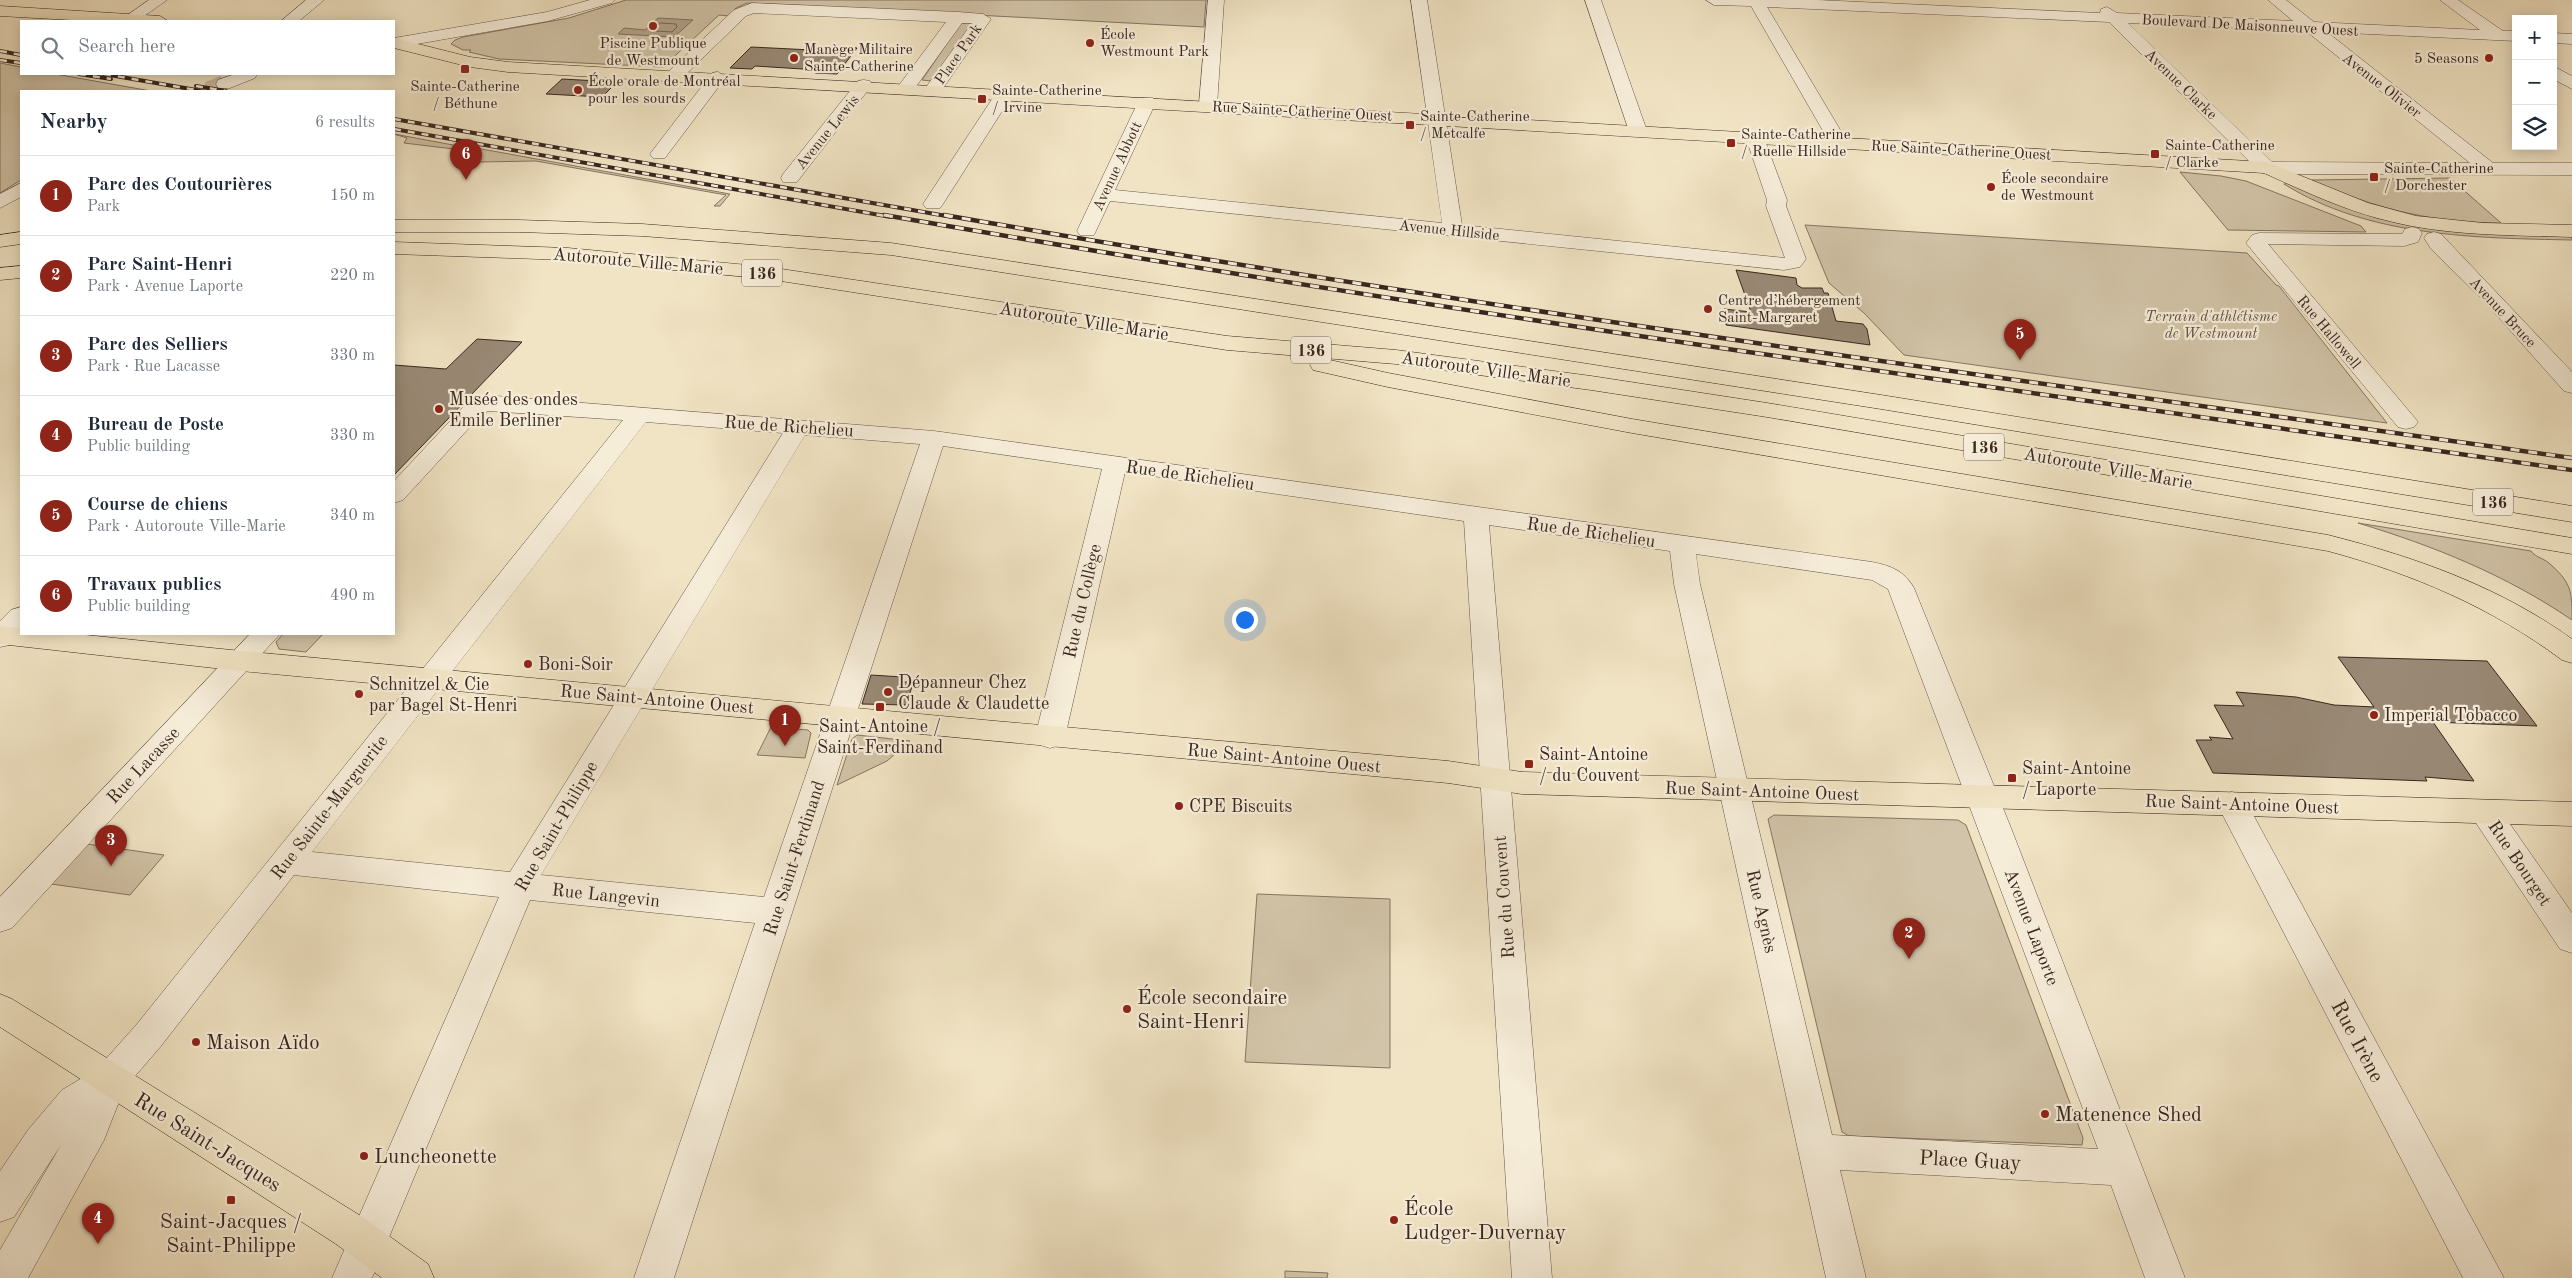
<!DOCTYPE html>
<meta charset="utf-8">
<style>
body{margin:0;font-family:"Old Standard TT",serif;background:#f6f6f7;color:#1f2937}
.controls{position:absolute;right:15px;top:15px;display:grid;overflow:hidden;border-radius:0px;box-shadow:0 2px 12px #0003}
.controls button{width:45px;height:45px;display:grid;place-items:center;padding:0;border:0;border-bottom:1px solid #e0e1e3;background:#fff;color:#1f2937;font:25px sans-serif}
.you{position:absolute;left:1244px;top:619px;width:18px;height:18px;margin:-12px;border:4px solid #fff;border-radius:50%;background:#1a73e8;box-shadow:0 0 0 8px #1a73e833}
.badge{display:grid;place-items:center;width:32px;height:32px;border-radius:50%;background:#8f2418;color:#fff;font-size:16px;font-weight:700}
.pin{position:absolute;translate:-50% -41px;filter:drop-shadow(0 1px 2px #0008)}
.pin::after{content:'';position:absolute;top:26px;width:18px;height:15px;background:inherit;clip-path:polygon(0 0,100% 0,50% 100%)}
.list{margin:0;padding:0;list-style:none}
h2{display:flex;justify-content:space-between;align-items:center;height:65px;margin:0;padding:0 20px;font-size:21px}
h2 small{font-size:16px;font-weight:400;color:#747a83}
.list li{display:grid;grid-template-columns:32px 1fr auto;gap:15px;align-items:center;box-sizing:border-box;height:80px;padding:0 20px;border-top:1px solid #e0e1e3}
.list b{display:block;font-size:19px;white-space:nowrap}
.list p{margin:0;font-size:16px;white-space:nowrap;color:#747a83}
.list em{font-size:16px;font-style:normal;color:#747a83}
.icon{flex:none;width:28px;height:28px;fill:none;stroke:currentColor;stroke-width:2;stroke-linecap:round;stroke-linejoin:round}
.map{position:relative;flex:none;width:2572px;height:1278px;overflow:hidden}
.search{position:absolute;background:#fff;box-shadow:0 2px 12px #0003;left:20px;top:20px;width:375px;height:55px;display:flex;align-items:center;gap:12px;box-sizing:border-box;padding:0 18px;border-radius:0px;color:#747a83;font-size:19px}
.panel{position:absolute;background:#fff;box-shadow:0 2px 12px #0003;left:20px;top:90px;width:375px;height:545px;border-radius:0px}
.map>svg:first-child{display:block}
.green{fill:#d2c4a8;stroke:#867564}
.water{fill:#b2a38c;stroke:#827160}
.lines{fill:none;stroke-linecap:round;stroke-linejoin:round}
.shore{stroke:#766456;stroke-width:1}
.building{fill:#998975;stroke:#39261f}
.minor-tunnel{stroke:#ccbea3;stroke-width:18;stroke-dasharray:18 9;stroke-linecap:butt}
.minor-casing{stroke:#675648;stroke-width:1}
.major-casing{stroke:#39261f;stroke-width:1}
.highway-casing{stroke:#39261f;stroke-width:1}
.minor{fill:#f6edd9;fill-rule:evenodd}
.major{fill:#f1e4c4;fill-rule:evenodd}
.highway{fill:#f1e4c4;fill-rule:evenodd}
.rail-far1-casing{stroke:#39261f;stroke-width:4}
.rail-casing{stroke:#39261f;stroke-width:4.5}
.rail-far1{stroke:#f6edd9;stroke-width:2.5;stroke-dasharray:7;stroke-linecap:butt}
.rail{stroke:#f6edd9;stroke-width:3;stroke-dasharray:9;stroke-linecap:butt}
.poi-dot{fill:#8f2418;stroke:#f6edd9;stroke-width:2}
.labels{text-anchor:middle;stroke-width:4.5;stroke-linejoin:round;paint-order:stroke}
.far-street-label{font-size:15px;fill:#39261f;stroke:#f6edd9}
.far-poi-label{font-size:15px;fill:#39261f;stroke:#f6edd9;text-anchor:start}
.far-park-label{font-size:15px;font-style:italic;fill:#5f4e41;stroke:#f6edd9}
.shield{fill:#f6edd9;stroke:#726257;stroke-width:1}
.shield-label{font-size:16px;font-weight:bold;fill:#39261f}
.street-label{font-size:18px;fill:#39261f;stroke:#f6edd9}
.poi-label{font-size:18px;fill:#39261f;stroke:#f6edd9;text-anchor:start}
.near-poi-label{font-size:21px;fill:#39261f;stroke:#f6edd9;text-anchor:start}
.near-street-label{font-size:21px;fill:#39261f;stroke:#f6edd9}
</style>
<div class="map">
<svg width="2572" height="1278" viewBox="0 0 2572 1278">
<rect width="100%" height="100%" fill="#f1e4c4"/>
<filter id="stains"><feTurbulence type="fractalNoise" baseFrequency=".004" numOctaves="4"/><feColorMatrix values="0 0 0 0 .2 0 0 0 0 .09 0 0 0 0 .02 0 0 0 .5 -.17"/></filter>
<radialGradient id="worn" r=".72"><stop offset=".6" stop-color="#630" stop-opacity="0"/><stop offset="1" stop-color="#630" stop-opacity=".3"/></radialGradient>
<!-- green -->
<g class="green">
<path d="M626,0H1206L1204,27L747,3L736,8L729,16L719,15L663,67L499,59L469,52L471,50H463L451,44L455,40L463,37L569,18Z"/>
<path d="M961,23H973L931,81L922,80Z"/>
<path d="M0,63L21,67V74H55L151,91H21V180L0,193Z"/>
<path d="M394,134L464,147L462,150L404,143L407,138Z"/>
<path d="M476,148L730,194L720,206H714L726,195L536,161L481,162L467,157Z"/>
<path d="M2180,172L2221,176L2246,181L2361,226L2366,232L2228,230Z"/>
<path d="M2450,178L2501,223C2445,223 2392,213 2340,192C2331,188 2319,185 2312,180Z"/>
<path d="M2290,183L2356,210L2572,234V240C2475,238 2369,237 2284,184Z"/>
<path d="M1805,225L2247,253L2276,285L2279,286L2387,423L1904,355L1864,313L1829,283Z"/>
<path d="M2358,523L2531,551C2536,558 2544,558 2550,564C2572,583 2572,593 2572,620C2506,575 2434,546 2358,523Z"/>
<path d="M283,634H323L306,652L279,649L276,642Z"/>
<path d="M771,727L808,730L811,733L805,758L757,755Z"/>
<path d="M857,735L910,741L887,761L837,785L852,739Z"/>
<path d="M1774,815L1958,820L1966,825L2083,1138L2082,1145L1849,1136L1842,1132L1768,819Z"/>
<path d="M87,844L164,855L130,895L51,884Z"/>
<path d="M1257,894L1390,899V1068L1245,1062Z"/>
<path d="M1285,1271L1328,1273L1327,1278H1285Z"/>
</g>
<!-- water -->
<path class="water" d="M658,18L693,20L674,37L618,34L624,28L645,30Z"/>
<g class="lines">
<!-- shore -->
<path class="shore" d="M661,23L676,24L677,27L672,32L656,31L655,27Z"/>
</g>
<!-- building -->
<g class="building">
<path d="M751,47L832,51L836,47L857,48L837,74L815,73L818,70L755,66L752,69L730,68Z"/>
<path d="M562,79L617,82L602,97L546,94Z"/>
<path d="M1736,270L1796,278L1797,285L1802,288H1822L1824,293H1828L1836,321L1863,324L1867,329L1870,345L1726,325L1724,309L1751,312Z"/>
<path d="M477,339L522,342L394,475V365L446,369Z"/>
<path d="M2338,657L2487,661L2537,726L2433,722L2474,781L2425,777L2427,781L2213,773L2196,740H2212L2209,737L2233,739L2214,705L2244,706L2236,692L2296,697L2334,705L2374,707Z"/>
<path d="M871,675L903,677L901,682H913L907,705L862,704Z"/>
</g>
<g class="lines">
<!-- minor-tunnel -->
<path class="minor-tunnel" d="M208,91L224,84"/>
<defs>
<g id="minor">
<path d="M149,0H167L137,21H119Z"/>
<path d="M306,0H324L299,21H281Z"/>
<path d="M590,0H615L612,3L548,21L394,48V38L547,12Z"/>
<path d="M1208,0H1224L1217,105L1214,109H1202L1199,105Z"/>
<path d="M1411,0H1427L1462,225L1785,258L1766,206L1767,200L1746,138L1749,134H1761L1764,138L1787,200L1786,206L1806,259L1800,267L1784,270L1110,201L1094,235H1080L1077,231L1138,102L1141,98H1153L1156,102L1115,190L1442,223Z"/>
<path d="M1585,0H1601L1647,131L1644,135H1632L1629,131Z"/>
<path d="M1706,0H1817L2100,13L2101,9L2107,7L2117,13L2293,21L2268,0H2286L2314,22L2480,30L2440,0H2458L2503,31H2516V41L2327,32L2493,163H2572V175L2267,174L2260,172L2109,22L1767,7L1848,143L1845,147H1833L1830,143L1751,6L1714,5ZM2128,23L2306,31L2470,163L2272,162Z"/>
<path d="M752,3L958,12L983,14L991,19L939,94H927L924,90L972,23H962L912,92H900L897,88L946,22L754,13L746,16L681,79H669L667,75L669,71L734,10Z"/>
<path d="M2553,33L2572,34V44L2553,43Z"/>
<path d="M2553,66L2572,76V89L2553,79Z"/>
<path d="M718,72L726,77L665,158H653L650,154L653,150L712,73Z"/>
<path d="M235,74H257L255,78L230,88H218L216,84L218,80Z"/>
<path d="M864,80L870,81L872,85L797,182H783L781,178L783,174L858,81Z"/>
<path d="M1004,89L1010,90L1013,94L943,204L940,208H926L923,204L998,90Z"/>
<path d="M21,183V197L0,208V194Z"/>
<path d="M2412,227L2419,229L2422,233L2418,242L2404,246L2268,244L2414,417L2418,422L2414,427L2406,429L2398,427L2246,243L2252,235L2259,233L2402,234L2405,229Z"/>
<path d="M2434,232L2441,234L2572,372V393L2564,391L2484,301L2431,249L2424,238L2427,234Z"/>
<path d="M496,396L934,431L1872,562C1892,566 1904,571 1914,588L2011,828L2185,1278H2145L2111,1185L1840,1170L1866,1278H1826L1674,584L1670,551L1489,525L1552,1278H1512L1464,521L1125,472L1065,737L1060,745L1050,748L1040,745L1035,737L1102,469L943,446L674,1278H634L755,923L530,900L372,1278H332L499,897L294,875L161,1046L124,1089L104,1140L28,1278H0V1250L61,1145L14,1217L0,1222V1171L28,1130L62,1090L97,1069L137,1024L623,420L488,411L481,415L403,500L394,503V481L465,405L474,400ZM646,422L783,433L510,872L312,852ZM805,435L920,444L764,897L541,875ZM1696,554L1872,580L1888,589L2098,1149L1832,1135L1700,584Z"/>
<path d="M21,607V632L10,645L0,647V621L11,610Z"/>
<path d="M250,634H280L12,928L0,932V897Z"/>
<path d="M2232,792L2243,796L2504,1278H2463L2217,804L2221,796Z"/>
<path d="M2485,800L2496,804L2572,913V953L2560,949L2474,820L2470,812L2474,804Z"/>
</g>
<g id="major">
<path d="M0,6L160,16L168,21H89L0,16Z"/>
<path d="M394,38L470,57L508,62L2267,162L2368,203L2416,216L2483,223L2572,225V237C2512,235 2451,236 2393,222C2348,212 2306,192 2264,173L508,72L470,67L394,48Z"/>
<path d="M0,626L21,628V634H76L241,651L995,721L1448,761L1522,772L2572,802V826L1522,794L1448,783L241,671L0,644Z"/>
<path d="M0,994L12,999L364,1218L428,1264L434,1278H382L336,1244L0,1027Z"/>
</g>
<g id="highway">
<path d="M394,220H518L642,224L891,243L1881,395L2572,506V522L1881,409L891,255L642,236L518,232H394Z"/>
<path d="M21,232V244L0,247V235Z"/>
<path d="M394,242L568,248L768,267L1227,336L1396,350L1591,376L1767,403L2572,538V554L1767,417L1591,390L1396,364L1227,350L768,279L568,260L394,254Z"/>
<path d="M21,266V278L0,280V268Z"/>
<path d="M1321,358L1388,373L1632,419L2328,535C2415,557 2498,586 2572,639V663L2562,660C2491,607 2413,574 2328,551L1632,433L1388,387L1313,370L1310,365L1313,360Z"/>
</g>
</defs>
<!-- minor casing -->
<use href="#minor" class="minor-casing"/>
<!-- major casing -->
<use href="#major" class="major-casing"/>
<!-- highway casing -->
<use href="#highway" class="highway-casing"/>
<!-- minor -->
<use href="#minor" class="minor"/>
<!-- major -->
<use href="#major" class="major"/>
<!-- highway -->
<use href="#highway" class="highway"/>
<defs>
<g id="rail-far1">
<path d="M0,51L21,55"/>
<path d="M0,60L21,63"/>
<path d="M79,74L111,79"/>
<path d="M104,74L202,91"/>
<path d="M196,86L226,91"/>
<path d="M394,119L952,217"/>
<path d="M394,129L891,217"/>
</g>
<g id="rail">
<path d="M884,215C1445,313 2008,389 2572,470"/>
<path d="M944,215C1485,310 2029,381 2572,458"/>
</g>
</defs>
<!-- rail-far1 casing -->
<use href="#rail-far1" class="rail-far1-casing"/>
<!-- rail casing -->
<use href="#rail" class="rail-casing"/>
<!-- rail-far1 -->
<use href="#rail-far1" class="rail-far1"/>
<!-- rail -->
<use href="#rail" class="rail"/>
</g>
<!-- markers -->
<g class="poi-dot">
<circle cx="653" cy="26" r="5"/>
<circle cx="1090" cy="43" r="5"/>
<circle cx="794" cy="58" r="5"/>
<circle cx="2489" cy="58" r="5"/>
<rect x="460" y="64" width="10" height="10" rx="2.5"/>
<circle cx="578" cy="90" r="5"/>
<rect x="977" y="94" width="10" height="10" rx="2.5"/>
<rect x="1405" y="120" width="10" height="10" rx="2.5"/>
<rect x="1726" y="138" width="10" height="10" rx="2.5"/>
<rect x="2150" y="149" width="10" height="10" rx="2.5"/>
<rect x="2369" y="172" width="10" height="10" rx="2.5"/>
<circle cx="1991" cy="187" r="5"/>
<circle cx="1708" cy="309" r="5"/>
<circle cx="439" cy="409" r="5"/>
<circle cx="528" cy="664" r="5"/>
<circle cx="888" cy="692" r="5"/>
<circle cx="359" cy="694" r="5"/>
<rect x="875" y="702" width="10" height="10" rx="2.5"/>
<circle cx="2374" cy="715" r="5"/>
<rect x="1524" y="759" width="10" height="10" rx="2.5"/>
<rect x="2007" y="773" width="10" height="10" rx="2.5"/>
<circle cx="1179" cy="806" r="5"/>
<circle cx="1127" cy="1009" r="5"/>
<circle cx="196" cy="1042" r="5"/>
<circle cx="2045" cy="1114" r="5"/>
<circle cx="364" cy="1156" r="5"/>
<rect x="226" y="1195" width="10" height="10" rx="2.5"/>
<circle cx="1394" cy="1220" r="5"/>
</g>
<g class="labels">
<!-- far-street labels -->
<g class="far-street-label">
<text transform="translate(2250 25) rotate(3)" y="5">Boulevard De Maisonneuve Ouest</text>
<text transform="translate(958 54) rotate(-55)" y="5">Place Park</text>
<text transform="translate(2181 84) rotate(44)" y="5">Avenue Clarke</text>
<text transform="translate(2382 85) rotate(38)" y="5">Avenue Olivier</text>
<text transform="translate(1302 111) rotate(3)" y="5">Rue Sainte-Catherine Ouest</text>
<text transform="translate(827 132) rotate(-51)" y="5">Avenue Lewis</text>
<text transform="translate(1961 150) rotate(3)" y="5">Rue Sainte-Catherine Ouest</text>
<text transform="translate(1117 166) rotate(-65)" y="5">Avenue Abbott</text>
<text transform="translate(1449 230) rotate(6)" y="5">Avenue Hillside</text>
<text transform="translate(2503 312) rotate(47)" y="5">Avenue Bruce</text>
<text transform="translate(2329 332) rotate(50)" y="5">Rue Hallowell</text>
</g>
<!-- far-poi labels -->
<g class="far-poi-label">
<text x="1100" y="39">École<tspan x="1100" dy="17">Westmount Park</tspan></text>
<text x="653" y="48" text-anchor="middle">Piscine Publique<tspan x="653" dy="17">de Westmount</tspan></text>
<text x="804" y="54">Manège Militaire<tspan x="804" dy="17">Sainte-Catherine</tspan></text>
<text x="2479" y="63" text-anchor="end">5 Seasons</text>
<text x="588" y="86">École orale de Montréal<tspan x="588" dy="17">pour les sourds</tspan></text>
<text x="465" y="91" text-anchor="middle">Sainte-Catherine<tspan x="465" dy="17">/ Béthune</tspan></text>
<text x="992" y="95">Sainte-Catherine<tspan x="992" dy="17">/ Irvine</tspan></text>
<text x="1420" y="121">Sainte-Catherine<tspan x="1420" dy="17">/ Metcalfe</tspan></text>
<text x="1741" y="139">Sainte-Catherine<tspan x="1741" dy="17">/ Ruelle Hillside</tspan></text>
<text x="2165" y="150">Sainte-Catherine<tspan x="2165" dy="17">/ Clarke</tspan></text>
<text x="2384" y="173">Sainte-Catherine<tspan x="2384" dy="17">/ Dorchester</tspan></text>
<text x="2001" y="183">École secondaire<tspan x="2001" dy="17">de Westmount</tspan></text>
<text x="1718" y="305">Centre d’hébergement<tspan x="1718" dy="17">Saint-Margaret</tspan></text>
</g>
<!-- far-park labels -->
<g class="far-park-label">
<text x="2211" y="321">Terrain d'athlétisme<tspan x="2211" dy="17">de Westmount</tspan></text>
</g>
<!-- shield labels -->
<g class="shield">
<rect x="742" y="259.5" width="40" height="27" rx="4"/>
<rect x="1291" y="336.5" width="40" height="27" rx="4"/>
<rect x="1964" y="433.5" width="40" height="27" rx="4"/>
<rect x="2473" y="488.5" width="40" height="27" rx="4"/>
</g>
<g class="shield-label">
<text x="762" y="279">136</text>
<text x="1311" y="356">136</text>
<text x="1984" y="453">136</text>
<text x="2493" y="508">136</text>
</g>
<!-- street labels -->
<g class="street-label">
<text transform="translate(638 261) rotate(5)" y="6">Autoroute Ville-Marie</text>
<text transform="translate(1084 321) rotate(9)" y="6">Autoroute Ville-Marie</text>
<text transform="translate(1486 369) rotate(8)" y="6">Autoroute Ville-Marie</text>
<text transform="translate(789 426) rotate(4)" y="6">Rue de Richelieu</text>
<text transform="translate(2108 468) rotate(10)" y="6">Autoroute Ville-Marie</text>
<text transform="translate(1190 475) rotate(8)" y="6">Rue de Richelieu</text>
<text transform="translate(1591 532) rotate(8)" y="6">Rue de Richelieu</text>
<text transform="translate(1082 601) rotate(-77)" y="6">Rue du Collège</text>
<text transform="translate(657 699) rotate(5)" y="6">Rue Saint-Antoine Ouest</text>
<text transform="translate(1284 758) rotate(5)" y="6">Rue Saint-Antoine Ouest</text>
<text transform="translate(143 765) rotate(-47)" y="6">Rue Lacasse</text>
<text transform="translate(1762 791) rotate(2)" y="6">Rue Saint-Antoine Ouest</text>
<text transform="translate(2242 804) rotate(2)" y="6">Rue Saint-Antoine Ouest</text>
<text transform="translate(329 807) rotate(-52)" y="6">Rue Sainte-Marguerite</text>
<text transform="translate(556 826) rotate(-60)" y="6">Rue Saint-Philippe</text>
<text transform="translate(794 858) rotate(-72)" y="6">Rue Saint-Ferdinand</text>
<text transform="translate(2520 863) rotate(56)" y="6">Rue Bourget</text>
<text transform="translate(606 895) rotate(6)" y="6">Rue Langevin</text>
<text transform="translate(1504 897) rotate(-94)" y="6">Rue du Couvent</text>
<text transform="translate(1762 911) rotate(77)" y="6">Rue Agnès</text>
<text transform="translate(2032 927) rotate(69)" y="6">Avenue Laporte</text>
</g>
<!-- poi labels -->
<g class="poi-label">
<text x="449" y="405">Musée des ondes<tspan x="449" dy="21">Emile Berliner</tspan></text>
<text x="538" y="670">Boni-Soir</text>
<text x="898" y="688">Dépanneur Chez<tspan x="898" dy="21">Claude &amp; Claudette</tspan></text>
<text x="369" y="690">Schnitzel &amp; Cie<tspan x="369" dy="21">par Bagel St-Henri</tspan></text>
<text x="2384" y="721">Imperial Tobacco</text>
<text x="880" y="732" text-anchor="middle">Saint-Antoine /<tspan x="880" dy="21">Saint-Ferdinand</tspan></text>
<text x="1539" y="760">Saint-Antoine<tspan x="1539" dy="21">/ du Couvent</tspan></text>
<text x="2022" y="774">Saint-Antoine<tspan x="2022" dy="21">/ Laporte</tspan></text>
<text x="1189" y="812">CPE Biscuits</text>
</g>
<!-- near-poi labels -->
<g class="near-poi-label">
<text x="1137" y="1004">École secondaire<tspan x="1137" dy="24">Saint-Henri</tspan></text>
<text x="206" y="1049">Maison Aïdo</text>
<text x="2055" y="1121">Matenence Shed</text>
<text x="374" y="1163">Luncheonette</text>
<text x="1404" y="1215">École<tspan x="1404" dy="24">Ludger-Duvernay</tspan></text>
<text x="231" y="1228" text-anchor="middle">Saint-Jacques /<tspan x="231" dy="24">Saint-Philippe</tspan></text>
</g>
<!-- near-street labels -->
<g class="near-street-label">
<text transform="translate(2358 1041) rotate(62)" y="7">Rue Irène</text>
<text transform="translate(208 1142) rotate(32)" y="7">Rue Saint-Jacques</text>
<text transform="translate(1970 1160) rotate(3)" y="7">Place Guay</text>
</g>
</g>
<rect width="100%" height="100%" filter="url(#stains)"/>
<rect width="100%" height="100%" fill="url(#worn)"/>
</svg>
<div class="controls">
<button>+</button>
<button>−</button>
<button><svg class="icon" aria-label="layers" viewBox="0 0 24 24"><path d="M12 4l9 5-9 5-9-5zM3 14l9 5 9-5"/></svg></button>
</div>
<div class="you"></div>
<div class="pin badge" style="left:785px;top:746px">1</div>
<div class="pin badge" style="left:1909px;top:959px">2</div>
<div class="pin badge" style="left:111px;top:866px">3</div>
<div class="pin badge" style="left:98px;top:1244px">4</div>
<div class="pin badge" style="left:2020px;top:360px">5</div>
<div class="pin badge" style="left:466px;top:180px">6</div>
<div class="search"><svg class="icon" aria-label="search" viewBox="0 0 24 24"><circle cx="10" cy="10" r="6"/><path d="M15 15l6 6"/></svg>Search here</div>
<section class="panel">
<h2>Nearby<small>6 results</small></h2>
<ul class="list">
<li><span class="badge">1</span><div><b>Parc des Coutourières</b><p>Park</p></div><em>150 m</em></li>
<li><span class="badge">2</span><div><b>Parc Saint-Henri</b><p>Park · Avenue Laporte</p></div><em>220 m</em></li>
<li><span class="badge">3</span><div><b>Parc des Selliers</b><p>Park · Rue Lacasse</p></div><em>330 m</em></li>
<li><span class="badge">4</span><div><b>Bureau de Poste</b><p>Public building</p></div><em>330 m</em></li>
<li><span class="badge">5</span><div><b>Course de chiens</b><p>Park · Autoroute Ville-Marie</p></div><em>340 m</em></li>
<li><span class="badge">6</span><div><b>Travaux publics</b><p>Public building</p></div><em>490 m</em></li>
</ul>
</section>
</div>
